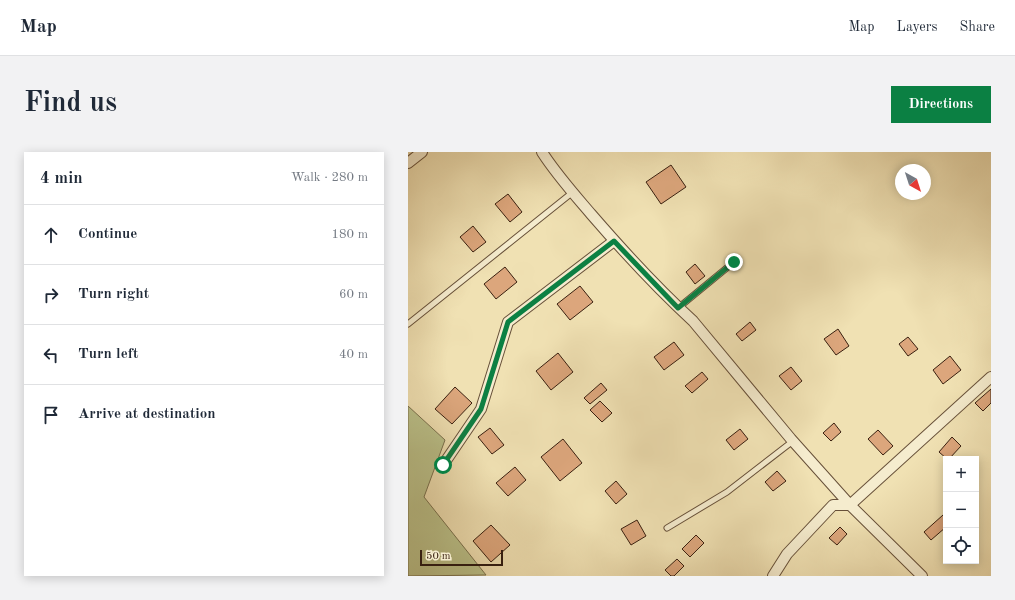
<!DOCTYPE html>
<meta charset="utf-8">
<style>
body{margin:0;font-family:"Old Standard TT",serif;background:#f2f2f3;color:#1f2937}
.controls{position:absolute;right:12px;bottom:12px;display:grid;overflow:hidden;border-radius:0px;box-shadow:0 2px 10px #0003}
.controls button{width:36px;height:36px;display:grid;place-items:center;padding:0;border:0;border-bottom:1px solid #e0e1e3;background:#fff;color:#1f2937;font:20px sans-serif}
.compass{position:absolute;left:487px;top:12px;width:36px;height:36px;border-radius:50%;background:#fff;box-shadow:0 2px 10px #0003;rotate:141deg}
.scale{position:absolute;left:12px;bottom:10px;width:83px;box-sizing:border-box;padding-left:4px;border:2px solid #392010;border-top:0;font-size:11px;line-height:14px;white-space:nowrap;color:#392010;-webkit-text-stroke:3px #f5ecce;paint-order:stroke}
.stop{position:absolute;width:12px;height:12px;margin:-9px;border:3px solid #0b8043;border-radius:50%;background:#fff}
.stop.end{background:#0b8043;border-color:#fff;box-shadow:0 1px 4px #0008}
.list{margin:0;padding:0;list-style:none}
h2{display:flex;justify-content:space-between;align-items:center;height:52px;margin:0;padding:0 16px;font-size:17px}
h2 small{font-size:13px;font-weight:400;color:#747a83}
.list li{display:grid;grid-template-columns:26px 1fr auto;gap:12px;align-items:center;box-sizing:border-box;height:60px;padding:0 16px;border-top:1px solid #e0e1e3}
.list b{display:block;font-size:15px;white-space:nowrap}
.list em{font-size:13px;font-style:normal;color:#747a83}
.icon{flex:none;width:22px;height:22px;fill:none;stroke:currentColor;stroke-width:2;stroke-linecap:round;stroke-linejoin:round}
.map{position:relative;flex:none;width:583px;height:424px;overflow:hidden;border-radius:0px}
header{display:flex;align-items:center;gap:24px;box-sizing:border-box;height:56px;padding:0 20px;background:#fff;border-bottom:1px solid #e0e1e3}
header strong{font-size:19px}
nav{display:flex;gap:22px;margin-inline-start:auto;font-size:14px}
.intro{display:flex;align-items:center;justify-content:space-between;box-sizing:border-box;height:96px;padding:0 24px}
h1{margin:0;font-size:28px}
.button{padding:10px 18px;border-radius:0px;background:#0b8043;color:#fff;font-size:14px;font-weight:700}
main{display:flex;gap:24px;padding:0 24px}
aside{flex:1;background:#fff;border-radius:0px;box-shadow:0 2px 10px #0003}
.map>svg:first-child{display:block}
.green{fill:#bbc28b;stroke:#7a714e}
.building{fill:#dca67c;stroke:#392010}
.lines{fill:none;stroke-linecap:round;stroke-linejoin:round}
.service-casing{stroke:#675039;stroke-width:7}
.minor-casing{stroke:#675039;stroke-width:12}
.service{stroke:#f5ecce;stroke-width:5}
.minor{stroke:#f5ecce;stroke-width:10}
.route{stroke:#0b8043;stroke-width:5}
</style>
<header>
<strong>Map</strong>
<nav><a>Map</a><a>Layers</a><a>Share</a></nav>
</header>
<div class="intro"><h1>Find us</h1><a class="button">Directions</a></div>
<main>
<aside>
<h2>4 min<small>Walk · 280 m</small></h2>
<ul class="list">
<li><svg class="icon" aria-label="ahead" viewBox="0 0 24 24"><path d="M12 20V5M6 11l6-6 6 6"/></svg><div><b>Continue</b></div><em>180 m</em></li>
<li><svg class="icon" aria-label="right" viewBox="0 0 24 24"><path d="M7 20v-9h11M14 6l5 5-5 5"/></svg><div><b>Turn right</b></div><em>60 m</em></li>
<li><svg class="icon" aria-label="left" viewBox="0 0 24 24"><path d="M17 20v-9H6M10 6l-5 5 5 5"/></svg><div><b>Turn left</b></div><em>40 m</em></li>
<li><svg class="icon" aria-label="arrive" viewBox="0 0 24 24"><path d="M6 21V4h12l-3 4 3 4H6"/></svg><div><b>Arrive at destination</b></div></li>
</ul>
</aside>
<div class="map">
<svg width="583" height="424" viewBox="0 0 583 424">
<rect width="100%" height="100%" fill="#f0e1b3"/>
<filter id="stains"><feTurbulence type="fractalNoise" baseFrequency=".005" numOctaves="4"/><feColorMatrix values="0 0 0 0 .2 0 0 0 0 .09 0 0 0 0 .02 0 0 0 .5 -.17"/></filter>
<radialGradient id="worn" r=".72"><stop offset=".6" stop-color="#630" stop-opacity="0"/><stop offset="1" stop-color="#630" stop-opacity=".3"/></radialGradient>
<!-- green -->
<path class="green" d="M0,254L37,288L16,345L78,423L0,424Z"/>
<!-- building -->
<g class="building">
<path d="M263,13L278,35L253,52L238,30Z"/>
<path d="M100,42L114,60L102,70L87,52Z"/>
<path d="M65,74L78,90L65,100L52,85Z"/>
<path d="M287,112L297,124L287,132L278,120Z"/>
<path d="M97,115L109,130L88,147L76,132Z"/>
<path d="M172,134L185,150L162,168L149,152Z"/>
<path d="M342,170L348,178L334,189L328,182Z"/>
<path d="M430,177L441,194L428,203L416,187Z"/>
<path d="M500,185L510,197L500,204L491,192Z"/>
<path d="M266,190L276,203L256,218L246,205Z"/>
<path d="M150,201L165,220L143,238L128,219Z"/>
<path d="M542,204L553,218L535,232L525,218Z"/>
<path d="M383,215L394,229L383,238L371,224Z"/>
<path d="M294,220L300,227L284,241L277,234Z"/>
<path d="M193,231L199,238L182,252L176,246Z"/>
<path d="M47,235L64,251L44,272L27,257Z"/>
<path d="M583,237V251L575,259L567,251Z"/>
<path d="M192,249L204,261L194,270L182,258Z"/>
<path d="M426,271L433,280L423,289L415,281Z"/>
<path d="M82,276L96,293L84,302L70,285Z"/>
<path d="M332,277L340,287L326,298L318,288Z"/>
<path d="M470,278L485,294L475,303L460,287Z"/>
<path d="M544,285L553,294L541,307H539L531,300Z"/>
<path d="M155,287L174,311L152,329L133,305Z"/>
<path d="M107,315L118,328L100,344L88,331Z"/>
<path d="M369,319L378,329L365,339L357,330Z"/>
<path d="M208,329L219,342L208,352L197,339Z"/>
<path d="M535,363L538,366V375L523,388L516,380Z"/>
<path d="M229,368L238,384L223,393L213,377Z"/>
<path d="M83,373L102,393L83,410L65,389Z"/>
<path d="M432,375L439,382L429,393L421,386Z"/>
<path d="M288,383L296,391L282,405L274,397Z"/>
<path d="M269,407L276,414L266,424H263L257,418Z"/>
</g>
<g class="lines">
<defs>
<g id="service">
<path d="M270,156L326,110"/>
<path d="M0,172L165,40"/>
<path d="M259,376L319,340L385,289"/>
</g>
<g id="minor">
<path d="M134,0C148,22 166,42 183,62C215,99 249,136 285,169L383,287L442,353L514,424"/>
<path d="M0,11L14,0"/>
<path d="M35,313L73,257L100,170L206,89"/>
<path d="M365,424L379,402L425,353H442L583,225"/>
</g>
</defs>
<!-- service casing -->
<use href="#service" class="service-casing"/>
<!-- minor casing -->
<use href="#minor" class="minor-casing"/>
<!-- service -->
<use href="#service" class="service"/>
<!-- minor -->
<use href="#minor" class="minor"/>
</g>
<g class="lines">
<!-- route -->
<path class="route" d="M35,313L73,257L100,170L206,89L270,156L326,110"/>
</g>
<rect width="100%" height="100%" filter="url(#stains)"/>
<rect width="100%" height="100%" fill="url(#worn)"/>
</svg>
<div class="controls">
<button>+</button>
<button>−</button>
<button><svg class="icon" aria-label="locate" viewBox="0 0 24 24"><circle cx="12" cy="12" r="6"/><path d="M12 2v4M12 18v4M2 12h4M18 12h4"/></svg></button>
</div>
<svg class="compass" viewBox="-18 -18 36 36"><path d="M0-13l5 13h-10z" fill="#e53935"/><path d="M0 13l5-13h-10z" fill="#747a83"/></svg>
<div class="scale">50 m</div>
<div class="stop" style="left:35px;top:313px"></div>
<div class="stop end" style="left:326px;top:110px"></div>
</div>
</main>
